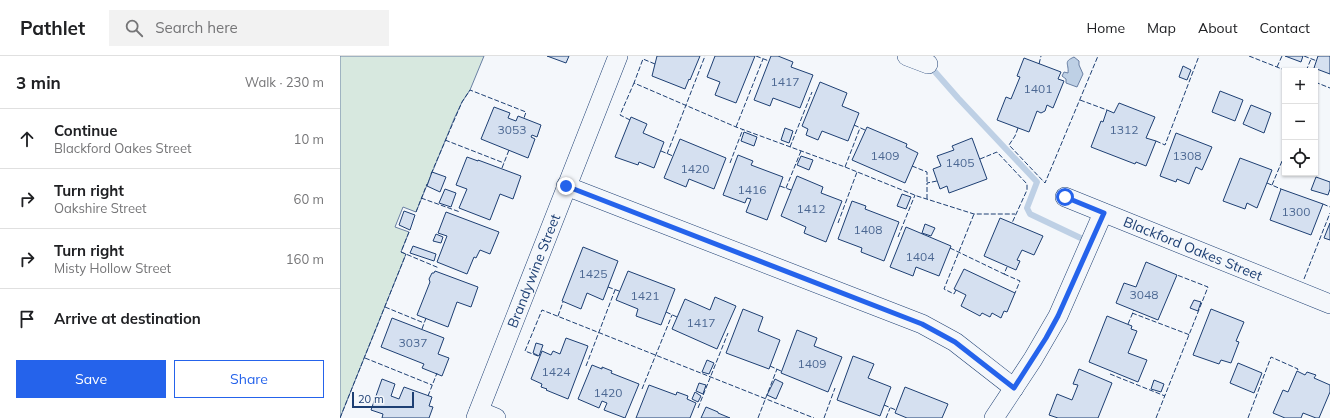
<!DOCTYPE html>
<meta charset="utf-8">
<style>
body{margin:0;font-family:Mulish,sans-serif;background:#f2f2f2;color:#202124}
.controls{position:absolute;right:12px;top:12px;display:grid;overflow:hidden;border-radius:0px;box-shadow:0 1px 3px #0004}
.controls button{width:36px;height:36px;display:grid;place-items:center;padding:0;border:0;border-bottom:1px solid #e0e0e0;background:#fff;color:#202124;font:20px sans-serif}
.scale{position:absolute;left:12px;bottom:10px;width:62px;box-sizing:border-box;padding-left:4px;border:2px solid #1d3f73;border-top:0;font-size:11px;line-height:14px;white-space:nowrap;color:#1d3f73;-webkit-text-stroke:3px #f4f7fb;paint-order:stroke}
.stop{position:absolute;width:12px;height:12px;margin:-9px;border:3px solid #2563eb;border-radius:50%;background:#fff}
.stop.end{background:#2563eb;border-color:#fff;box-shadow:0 1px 4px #0008}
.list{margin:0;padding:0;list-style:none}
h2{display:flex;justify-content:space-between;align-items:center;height:52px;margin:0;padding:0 16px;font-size:17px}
h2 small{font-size:13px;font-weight:400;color:#757577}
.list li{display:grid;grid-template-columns:26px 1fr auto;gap:12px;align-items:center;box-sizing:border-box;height:60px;padding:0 16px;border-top:1px solid #e0e0e0}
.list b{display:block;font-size:15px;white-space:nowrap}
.list p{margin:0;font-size:13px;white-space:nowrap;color:#757577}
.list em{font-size:13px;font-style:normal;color:#757577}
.actions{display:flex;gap:8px;padding:12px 16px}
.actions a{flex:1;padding:9px 0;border:1px solid #2563eb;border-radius:0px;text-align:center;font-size:14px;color:#2563eb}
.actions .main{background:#2563eb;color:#fff}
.icon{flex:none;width:22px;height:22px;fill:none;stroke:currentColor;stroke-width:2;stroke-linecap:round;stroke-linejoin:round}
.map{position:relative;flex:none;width:990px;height:362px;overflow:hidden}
header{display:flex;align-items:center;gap:24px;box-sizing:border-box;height:56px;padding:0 20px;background:#fff;border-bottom:1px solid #e0e0e0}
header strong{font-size:19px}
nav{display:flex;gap:22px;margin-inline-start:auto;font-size:14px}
.search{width:280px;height:36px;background:#f2f2f2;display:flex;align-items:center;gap:10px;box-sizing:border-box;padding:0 14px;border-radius:0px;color:#757577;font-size:15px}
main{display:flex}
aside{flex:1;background:#fff}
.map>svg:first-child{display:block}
.green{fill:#d7e8df;stroke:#687fa3}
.water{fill:#bed0e5;stroke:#687fa3}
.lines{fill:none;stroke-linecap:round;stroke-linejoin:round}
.stream{stroke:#bed0e5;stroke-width:6}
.building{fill:#d5e0f0;stroke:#1d3f73}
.minor-casing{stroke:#1d3f73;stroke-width:20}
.minor{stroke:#f4f7fb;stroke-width:19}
.fence{stroke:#1d3f73;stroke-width:1;stroke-dasharray:5 2;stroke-linecap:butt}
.route{stroke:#2563eb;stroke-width:5}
.labels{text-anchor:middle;stroke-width:3;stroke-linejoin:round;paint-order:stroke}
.number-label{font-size:12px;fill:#4b6792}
.street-label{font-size:14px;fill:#1d3f73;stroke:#f4f7fb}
</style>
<header>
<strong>Pathlet</strong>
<div class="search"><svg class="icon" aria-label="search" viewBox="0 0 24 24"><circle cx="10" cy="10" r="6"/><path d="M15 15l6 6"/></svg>Search here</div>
<nav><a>Home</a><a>Map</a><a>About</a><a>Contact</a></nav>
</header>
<main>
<aside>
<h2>3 min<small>Walk · 230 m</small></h2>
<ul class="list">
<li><svg class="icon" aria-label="ahead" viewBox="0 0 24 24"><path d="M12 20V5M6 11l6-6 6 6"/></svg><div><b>Continue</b><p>Blackford Oakes Street</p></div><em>10 m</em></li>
<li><svg class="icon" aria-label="right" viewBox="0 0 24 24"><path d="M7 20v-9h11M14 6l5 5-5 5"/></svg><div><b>Turn right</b><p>Oakshire Street</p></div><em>60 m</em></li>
<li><svg class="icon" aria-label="right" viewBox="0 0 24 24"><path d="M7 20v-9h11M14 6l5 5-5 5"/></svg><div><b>Turn right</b><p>Misty Hollow Street</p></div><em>160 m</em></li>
<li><svg class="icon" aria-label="arrive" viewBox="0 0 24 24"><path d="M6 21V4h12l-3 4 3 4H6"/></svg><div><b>Arrive at destination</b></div></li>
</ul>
<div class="actions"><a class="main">Save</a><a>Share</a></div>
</aside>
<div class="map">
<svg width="990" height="362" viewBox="0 0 990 362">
<rect width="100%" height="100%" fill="#f4f7fb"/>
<!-- green -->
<path class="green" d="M0,0H144L130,34L122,46L114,63L76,156L63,151L55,171L69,176L61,196L66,198L0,362Z"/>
<!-- water -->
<path class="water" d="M734,1L739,5V9L743,18L737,31L726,27V23L722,20L724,16L728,17C729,7 723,6 734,1Z"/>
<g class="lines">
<!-- stream -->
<path class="stream" d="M589,9L618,42L697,126L687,152L690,158L749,186"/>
</g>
<!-- building -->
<g class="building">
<path d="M207,0H229L226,7Z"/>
<path d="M317,0H360L350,24L349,23L345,33L312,20Z"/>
<path d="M375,0H415L396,47L375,39L380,26L367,21Z"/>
<path d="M431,0H438L453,6L451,11L473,19L460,52L433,42L430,50L414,44Z"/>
<path d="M945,0H963L961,6Z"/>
<path d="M978,0H990V18L974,12Z"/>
<path d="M684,2L721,16L718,23L724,25L713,52L707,49L705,55L701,57L697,55L689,76L657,64L666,41L671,43L680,21L677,20Z"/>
<path d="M843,10L851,14L847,24L839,21Z"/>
<path d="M480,26L507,37L502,50L519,57L508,85L482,75L478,84L466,79L468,73L462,70Z"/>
<path d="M880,35L903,44L895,65L872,56Z"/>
<path d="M779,47L815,61L806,82L816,85L806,110L796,106L795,108L751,91L761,65L763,66L767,54L774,57Z"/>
<path d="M911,49L931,57L924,77L903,68Z"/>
<path d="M154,51L170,57L168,62L176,65L178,60L201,69L197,81L192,79L191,81L195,83L188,102L141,83Z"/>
<path d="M291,61L307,68L303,77L324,86L314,112L299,106L298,109L275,101Z"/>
<path d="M527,71L567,88L566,91L578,97L565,127L512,104Z"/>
<path d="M445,72L453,75L449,87L441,84Z"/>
<path d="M404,76L417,81L414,90L401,85Z"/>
<path d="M836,77L872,91L862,114L856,111L849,128L837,123L836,126L820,120Z"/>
<path d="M632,82L647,123L609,137L607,130L600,133L593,113L601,110L597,100L614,94L612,90Z"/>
<path d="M340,83L386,102L374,133L349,123L346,131L324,122Z"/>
<path d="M398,99L413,105L411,109L443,121L427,164L406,156L411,143L407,142L405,147L383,139Z"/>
<path d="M461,100L473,104L469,114L457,109Z"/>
<path d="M127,101L138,105V104L181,120L173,143L160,138L150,164L119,152L127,133L116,129Z"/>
<path d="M900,102L932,114L917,152L907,147L905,153L883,145Z"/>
<path d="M92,116L106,121L100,136L87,130Z"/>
<path d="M457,120L483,131L481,137L502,145L486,186L464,177L466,171L441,160Z"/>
<path d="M976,121L990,126V133L988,139L971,134Z"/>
<path d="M105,133L116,137L111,151L99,147Z"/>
<path d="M941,133L983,148L971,179L930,164Z"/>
<path d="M562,138L571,141L566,153L557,150Z"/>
<path d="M512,145L526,150L525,153L559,166L544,205L521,196L522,192L498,183Z"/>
<path d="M64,155L75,159L70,174L59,169Z"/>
<path d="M106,156L159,176L150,198L140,194L136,202L134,201L127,218L97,206L107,180L98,177Z"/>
<path d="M660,162L703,180L694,199L682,194L677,204L680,205L676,214L644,200Z"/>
<path d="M990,167V184L984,182Z"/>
<path d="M585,168L595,172L591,180L582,177Z"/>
<path d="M566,171L611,190L599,220L576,211L573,220L550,211Z"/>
<path d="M96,178L103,181L101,187L93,185Z"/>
<path d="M73,190L96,198L94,205L70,197Z"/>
<path d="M243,191L278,205L263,244L247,237L241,253L222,245Z"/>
<path d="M806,206L837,219L818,264L776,247L784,227L796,231Z"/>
<path d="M624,213L675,237L667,256L664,255L661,262L652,257L650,261L642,257L640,260L621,250L626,239L614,233Z"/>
<path d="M95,215L138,231L131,251L117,246L108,271L77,259L90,226L89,223L92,217H94Z"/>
<path d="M288,215L335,233L321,269L296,260L298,253L276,244Z"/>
<path d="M375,241L396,250L377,293L332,273L345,243L370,254Z"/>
<path d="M854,244L861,246L858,255L850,252Z"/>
<path d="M403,253L423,261L418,275L440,284L429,313L386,297Z"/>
<path d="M871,253L904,266L896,285L899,286L891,307L881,304L879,308L853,299Z"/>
<path d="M767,260L792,270L791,273L797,275L788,297L807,304L798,326L749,306Z"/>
<path d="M52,262L104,282L98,298L109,302L102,320L82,312L84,308L41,291Z"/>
<path d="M457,274L477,282L474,290L502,301L488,336L441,317Z"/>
<path d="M226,282L248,290L228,343L206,334L207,333L201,331L202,328L191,323L202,295L211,299L213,295L220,298Z"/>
<path d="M196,287L203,289L199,300L193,297Z"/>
<path d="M513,300L534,308L528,322L551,331L540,360L497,344Z"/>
<path d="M367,304L374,307L369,318L362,316Z"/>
<path d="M898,307L922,317L914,337L890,327Z"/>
<path d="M252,309L262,313V311L272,315L271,317L299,328L285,362L264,354L267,347L262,345L259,352L238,343Z"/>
<path d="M739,313L772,327L758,362H718L709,359L717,338L732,344L738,329L733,328Z"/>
<path d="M957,315L965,319L967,316L976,319L974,322L990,329V336L979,362H976L963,357L961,362H945L933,357L943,334L948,336Z"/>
<path d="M42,323L55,328L51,340L59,343L64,331L92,341L89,350L93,351L89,362H42L43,358L31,354Z"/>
<path d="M435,323L443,327L436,343L427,339Z"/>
<path d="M814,324L824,328L821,336L811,333Z"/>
<path d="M359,327L366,329L363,338L356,335Z"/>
<path d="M309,329L336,339L337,336L348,340L347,343L356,347L350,362H296Z"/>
<path d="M565,331L608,348L602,362H567L555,357Z"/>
<path d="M355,336L361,340L358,346L352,343Z"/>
<path d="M366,351L378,356V357L390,362H361Z"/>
</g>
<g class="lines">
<defs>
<g id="minor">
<path d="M567,0L588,8"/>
<path d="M226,130L582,268L615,286L674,332"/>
<path id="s1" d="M725,141L990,248"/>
<path d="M139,355L156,362"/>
<path id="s2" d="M136,362L278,0"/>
<path d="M654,362L693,303L718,260L763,157"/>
</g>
</defs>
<!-- minor casing -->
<use href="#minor" class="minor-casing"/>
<!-- minor -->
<use href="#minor" class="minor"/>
<!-- fence -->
<g class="fence">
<path d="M416,0L429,5"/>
<path d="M909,0L947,15"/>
<path d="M964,0L977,5"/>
<path d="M315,8L303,3L294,27L396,71L505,111L577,140L634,158H675"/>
<path d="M699,8L701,0"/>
<path d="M937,11L942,0"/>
<path d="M966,15L971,3"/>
<path d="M975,26L990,32"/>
<path d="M740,44L767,54"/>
<path d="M290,64L280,59L294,27"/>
<path d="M514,69L525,74"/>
<path d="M396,71L423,3"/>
<path d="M678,72L675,80L669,89L705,127L758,0"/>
<path d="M105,84L164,107"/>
<path d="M816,85L825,89L859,0"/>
<path d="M450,91L472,36"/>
<path d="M321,95L333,100"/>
<path d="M327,98L365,0"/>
<path d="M640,103L657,96L687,128V134L672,167"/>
<path d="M390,107L403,73"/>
<path d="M572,110L587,116V127"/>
<path d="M505,111L520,72"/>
<path d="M162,112L169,94"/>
<path d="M91,118L122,46L130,34L186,56L184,62"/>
<path d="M927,127L941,133"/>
<path d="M932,129L945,98"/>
<path d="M440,130L451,134"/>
<path d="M446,132L461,95"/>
<path d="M81,142L120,156"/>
<path d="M587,143V127L597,125"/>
<path d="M983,148L990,151"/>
<path d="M76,156L87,128"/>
<path d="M498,167L517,116"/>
<path d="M69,176L61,196L99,212"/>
<path d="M558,181L575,139"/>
<path d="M610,192L664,218L667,211"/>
<path d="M664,218L680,225L675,237"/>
<path d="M964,223L990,157"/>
<path d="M268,231L279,235"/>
<path d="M616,234L614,238L604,233L634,158"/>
<path d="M45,251L84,267"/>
<path d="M326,256L337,261"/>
<path d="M792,257L850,279"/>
<path d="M218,260L223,246"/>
<path d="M788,268L794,254"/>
<path d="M82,273L86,262"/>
<path d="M198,300L185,295L202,254L474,362"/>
<path d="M25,302L92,329"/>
<path d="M246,310L275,234"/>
<path d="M430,310L441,315"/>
<path d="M770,318L825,340"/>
<path d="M302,333L332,259"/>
<path d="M88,340L97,317"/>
<path d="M544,349L556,354"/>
<path d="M358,352L388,277"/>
<path d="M0,362L66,198"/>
<path d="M418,362L437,313"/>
<path d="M484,362L495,332"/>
<path d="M546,362L550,352"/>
<path d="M816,362L868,231L837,219"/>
<path d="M908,362L931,301L958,313L957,315"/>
</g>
</g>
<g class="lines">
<!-- route -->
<path class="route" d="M226,130L582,268L615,286L674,332L706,282L718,260L764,157L725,141"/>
</g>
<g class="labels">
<!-- number labels -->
<g class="number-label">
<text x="445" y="30">1417</text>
<text x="698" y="37">1401</text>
<text x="172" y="78">3053</text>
<text x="784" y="78">1312</text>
<text x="545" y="104">1409</text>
<text x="847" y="104">1308</text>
<text x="620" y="111">1405</text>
<text x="355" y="117">1420</text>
<text x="412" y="138">1416</text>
<text x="471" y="157">1412</text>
<text x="956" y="160">1300</text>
<text x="528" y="178">1408</text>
<text x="580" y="205">1404</text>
<text x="253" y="222">1425</text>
<text x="804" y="243">3048</text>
<text x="305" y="244">1421</text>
<text x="361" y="271">1417</text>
<text x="73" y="291">3037</text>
<text x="472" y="312">1409</text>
<text x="216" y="320">1424</text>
<text x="268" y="341">1420</text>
</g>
<!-- street labels -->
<g class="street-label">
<text dy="5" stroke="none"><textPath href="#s1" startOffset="138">Blackford Oakes Street</textPath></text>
<text dy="5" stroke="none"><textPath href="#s2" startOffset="158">Brandywine Street</textPath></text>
</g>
</g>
</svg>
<div class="controls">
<button>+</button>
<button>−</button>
<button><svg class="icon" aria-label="locate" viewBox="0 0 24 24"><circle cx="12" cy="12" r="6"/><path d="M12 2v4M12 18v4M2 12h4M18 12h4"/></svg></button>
</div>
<div class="scale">20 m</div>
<div class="stop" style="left:725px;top:141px"></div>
<div class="stop end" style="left:226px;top:130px"></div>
</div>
</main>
